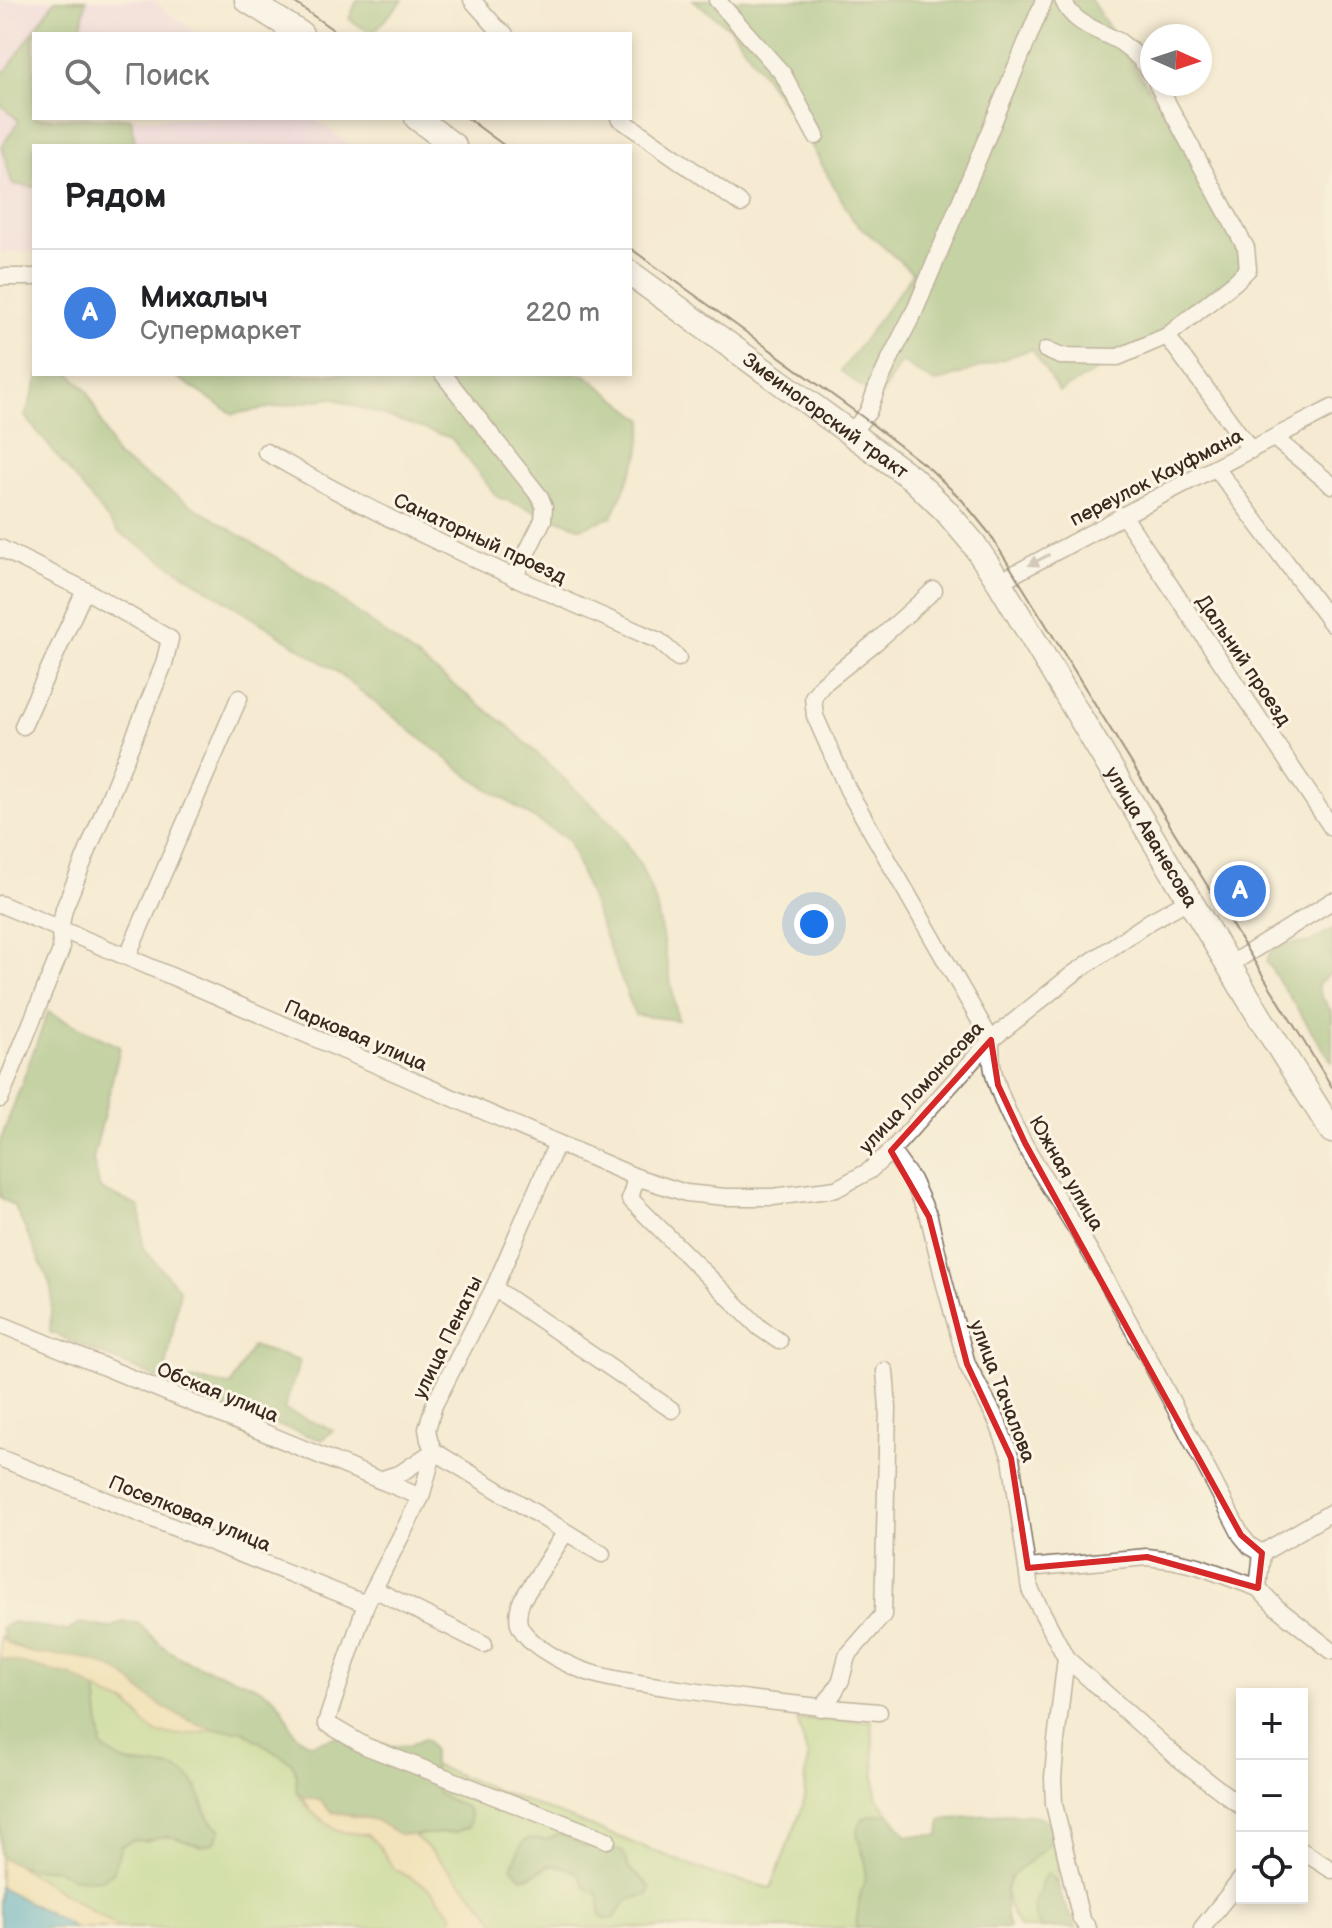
<!DOCTYPE html>
<html lang="ru">
<meta charset="utf-8">
<style>
body{margin:0;font-family:"Balsamiq Sans",sans-serif;background:#f6f6f6;color:#202124}
.controls{position:absolute;right:24px;bottom:24px;display:grid;overflow:hidden;border-radius:0px;box-shadow:0 4px 12px #0003}
.controls button{width:72px;height:72px;display:grid;place-items:center;padding:0;border:0;border-bottom:2px solid #e0e0e0;background:#fff;color:#202124;font:40px sans-serif}
.compass{position:absolute;left:1140px;top:24px;width:72px;height:72px;border-radius:50%;background:#fff;box-shadow:0 4px 12px #0003;rotate:93deg}
.you{position:absolute;left:814px;top:924px;width:28px;height:28px;margin:-20px;border:6px solid #fff;border-radius:50%;background:#1a73e8;box-shadow:0 0 0 12px #1a73e833}
.badge{display:grid;place-items:center;width:52px;height:52px;border-radius:50%;background:#111827;color:#fff;font-size:26px;font-weight:700}
.pin{position:absolute;translate:-50% -50%;border:4px solid #fff;box-shadow:0 2px 8px #0006}
.list{margin:0;padding:0;list-style:none}
h2{display:flex;justify-content:space-between;align-items:center;height:104px;margin:0;padding:0 32px;font-size:34px}
h2 small{font-size:26px;font-weight:400;color:#757577}
.list li{display:grid;grid-template-columns:52px 1fr auto;gap:24px;align-items:center;box-sizing:border-box;height:128px;padding:0 32px;border-top:2px solid #e0e0e0}
.list b{display:block;font-size:30px;white-space:nowrap}
.list p{margin:0;font-size:26px;white-space:nowrap;color:#757577}
.list em{font-size:26px;font-style:normal;color:#757577}
.icon{flex:none;width:44px;height:44px;fill:none;stroke:currentColor;stroke-width:2;stroke-linecap:round;stroke-linejoin:round}
.map{position:relative;flex:none;width:1332px;height:1928px;overflow:hidden}
.search{position:absolute;background:#fff;box-shadow:0 4px 12px #0003;left:32px;top:32px;width:600px;height:88px;display:flex;align-items:center;gap:20px;box-sizing:border-box;padding:0 28px;border-radius:0px;color:#757577;font-size:30px}
.panel{position:absolute;background:#fff;box-shadow:0 4px 12px #0003;left:32px;top:144px;width:600px;height:232px;border-radius:0px}
.map>svg:first-child{display:block}
.built{fill:#eed0e8}
.green{fill:#acd27c;stroke:#747e4d;stroke-width:2;fill-rule:evenodd}
.forest{fill:#89b46c;stroke:#626f45;stroke-width:2}
.sand{fill:#eeda9e;stroke:#94825e;stroke-width:2}
.water{fill:#44a9c4;stroke:#406a71;stroke-width:2}
.lines{fill:none;stroke-linecap:round;stroke-linejoin:round}
.minor-casing{stroke:#7c6e5d;stroke-width:19}
.highway-casing{stroke:#7c6e5d;stroke-width:27}
.minor{stroke:#fff;stroke-width:16}
.highway{stroke:#fff;stroke-width:24}
.tram{stroke:#3b2a1e;stroke-width:2}
.oneway{fill:#a79f9a}
.marked{fill:none;stroke:#d62828;stroke-width:6;stroke-linejoin:round}
.labels{text-anchor:middle;stroke-width:6;stroke-linejoin:round;paint-order:stroke}
.street-label{font-size:20px;fill:#3b2a1e;stroke:#fcf5e5}
</style>
<div class="map">
<svg width="1332" height="1928" viewBox="0 0 1332 1928">
<rect width="100%" height="100%" fill="#fcf5e5"/>
<filter id="ink" filterUnits="userSpaceOnUse"><feTurbulence type="fractalNoise" baseFrequency=".0125" numOctaves="2"/><feDisplacementMap in="SourceGraphic" scale="16" xChannelSelector="R" yChannelSelector="G"/><feConvolveMatrix kernelMatrix="1 2 1 2 8 2 1 2 1" color-interpolation-filters="sRGB"/></filter>
<filter id="wash" filterUnits="userSpaceOnUse"><feTurbulence type="fractalNoise" baseFrequency=".006" numOctaves="4" result="noise"/><feDisplacementMap in="SourceGraphic" scale="32" xChannelSelector="R" yChannelSelector="G"/><feGaussianBlur stdDeviation="1.8" result="paint"/><feColorMatrix in="noise" values="0 0 0 0 0 0 0 0 0 0 0 0 0 0 0 0 0 1.4 0 .05"/><feComposite in="paint" operator="in"/></filter>
<g filter="url(#wash)">
<rect width="100%" height="100%" fill="#f5ebd2"/>
<!-- built -->
<path class="built" d="M0,0H152L198,34H34V118H314L352,146H34V252L0,253Z"/>
<!-- green -->
<g class="green">
<path d="M96,1689C119,1702 130,1699 145,1725L184,1735L215,1729L243,1731L292,1763L297,1776L296,1791L311,1811L337,1831L368,1835L379,1846L395,1870L421,1883L433,1892L452,1914V1928H120L15,1864L29,1868L58,1870L70,1877L113,1872L121,1846L132,1840L145,1841L159,1837H173L202,1846L215,1842L220,1829L214,1826L207,1813L196,1786L173,1768L129,1763L114,1757L102,1747Z"/>
<path d="M797,1720L872,1721L876,1796L890,1814L874,1815L862,1819L858,1839L865,1861V1883L860,1897L856,1928H500L484,1906L425,1845L413,1835L455,1832L469,1827L470,1812L465,1807L438,1794L433,1765L716,1875L771,1888L803,1806L808,1757ZM531,1838L579,1844L586,1847L600,1846L647,1883L641,1897C629,1897 622,1902 618,1912L598,1894L585,1887L579,1873C555,1863 551,1862 529,1878L512,1867L518,1854Z"/>
<path d="M1055,1837L1058,1860V1885L1054,1878C1037,1895 1026,1904 1042,1928H1020C1008,1910 998,1888 1016,1870C1021,1865 1027,1863 1032,1859C1041,1853 1048,1844 1055,1837Z"/>
</g>
<!-- forest -->
<g class="forest">
<path d="M55,0H86L80,34H34V118H131L135,143L145,146H34V187L12,184L2,146L19,121L0,104V71H6Z"/>
<path d="M357,0H403L372,34L349,19Z"/>
<path d="M693,0H1091L1253,247L1231,294L1059,392L1032,349L935,383L901,362L878,400L841,371L913,273L853,220L806,136L732,30Z"/>
<path d="M40,374H71L88,392L116,456L188,503L321,585L508,726L613,825L640,864L656,903L678,1020L635,1015L568,840L471,778L334,670L117,531L25,416Z"/>
<path d="M172,374H584L644,420L639,455L612,517L581,528L497,497L451,438L331,398L233,414Z"/>
<path d="M1332,929V972L1318,984L1319,992L1332,1013V1062L1266,961L1272,950L1291,943H1309Z"/>
<path d="M48,1012L120,1047L93,1160L100,1189L140,1207L143,1248L180,1290L164,1381L50,1332L52,1288L15,1207L0,1197V1142Z"/>
<path d="M252,1346L300,1361L284,1410L333,1430L322,1440L186,1395L191,1379L231,1385Z"/>
<path d="M13,1622L68,1631L80,1623L110,1628L123,1622L138,1623C151,1637 164,1649 181,1658C211,1674 247,1677 273,1697C291,1710 285,1736 311,1744L342,1735L394,1746L410,1745L424,1739L429,1743L433,1750V1765L438,1794L465,1807L470,1813L469,1827L455,1832L413,1835L399,1834L375,1820L332,1812L321,1801L302,1796L296,1791L297,1776L292,1763L243,1731L215,1729L199,1725L172,1712L148,1697L123,1674L91,1660L36,1654L5,1641L1,1628Z"/>
<path d="M0,1658L72,1676L96,1689L102,1747C110,1754 119,1760 129,1763C147,1768 168,1763 184,1773C204,1785 199,1818 220,1829L215,1842L202,1846L173,1837H159L145,1841L132,1840L121,1846L113,1872L101,1880L85,1879L70,1877L58,1870L29,1868L15,1864L0,1857Z"/>
<path d="M890,1814L907,1836L939,1835L941,1820C964,1818 1028,1808 1046,1820C1052,1824 1053,1830 1055,1837C1025,1876 993,1863 1009,1928H856C857,1918 858,1906 860,1896C864,1884 867,1872 865,1859C863,1847 852,1834 860,1822C866,1814 881,1815 890,1814Z"/>
<path d="M559,1834L566,1836L586,1847L608,1846L623,1852L629,1868L651,1888L648,1895C626,1898 625,1901 614,1918L607,1919L601,1916L598,1894C586,1891 583,1884 579,1873C573,1871 566,1866 559,1865C545,1862 535,1877 522,1878L512,1867L520,1847L525,1840L531,1838L546,1840Z"/>
<path d="M1049,1873L1058,1885L1062,1900L1077,1928H1042L1036,1920L1033,1905L1039,1893L1043,1878Z"/>
</g>
<!-- sand -->
<g class="sand">
<path d="M0,1636C25,1663 63,1650 93,1661C102,1664 113,1669 121,1673C131,1680 139,1690 149,1697C169,1712 191,1723 215,1729L184,1735L157,1733L145,1725L139,1715L129,1704L109,1697L72,1676L0,1658Z"/>
<path d="M302,1796L321,1801L332,1812L375,1820L399,1834L413,1835L425,1845L484,1906L500,1928H452V1914L433,1892L421,1883L395,1870L379,1846L368,1835L337,1831L311,1811Z"/>
<path d="M0,1857L15,1864L120,1928H76L0,1887Z"/>
</g>
<!-- water -->
<path class="water" d="M0,1887L76,1928H0Z"/>
</g>
<g filter="url(#ink)">
<g class="lines">
<defs>
<g id="minor">
<path d="M472,0L496,27L505,34"/>
<path d="M717,0L783,74L816,136"/>
<path d="M1063,0C1072,24 1099,30 1120,42C1133,51 1144,61 1152,75"/>
<path d="M619,118L741,204"/>
<path d="M0,277H34"/>
<path d="M1167,336L1251,450"/>
<path d="M1046,350L1060,356L1118,357L1167,336L1235,282L1248,269L1246,248L1157,84"/>
<path d="M443,374L540,497L544,507L543,520L514,578"/>
<path d="M852,432L868,412L877,387L891,357L916,308L1044,0"/>
<path d="M1274,438L1332,485"/>
<path d="M266,452C392,525 526,583 659,641L678,658"/>
<path d="M1216,468L1332,624"/>
<path d="M1123,515L1332,828"/>
<path d="M0,548L85,590L170,639L164,664L64,909L60,930L61,950L0,1099"/>
<path d="M999,582L1156,498L1332,408"/>
<path d="M934,590L877,641L823,684L813,697L815,716L848,790L991,1040C991,1050 991,1060 993,1070C1007,1131 1062,1201 1093,1257C1145,1348 1193,1442 1241,1535L1250,1546L1262,1553L1258,1588L1276,1607L1332,1651"/>
<path d="M23,726L85,590"/>
<path d="M0,904L127,957L636,1177L686,1193L725,1197H773L836,1189L869,1171L891,1151L991,1040L1073,974L1149,922L1190,899"/>
<path d="M127,957L239,698"/>
<path d="M1229,965L1332,901"/>
<path d="M557,1143L494,1288L434,1405L427,1429L429,1440L434,1451L602,1554"/>
<path d="M891,1151L912,1180L929,1217L944,1281L967,1364L997,1421L1011,1458L1030,1589L1066,1658L1178,1758L1242,1807"/>
<path d="M636,1177L630,1199L760,1328L779,1341"/>
<path d="M494,1288L672,1410"/>
<path d="M0,1324L421,1497"/>
<path d="M0,1458L366,1604"/>
<path d="M379,1480L401,1473L434,1451L421,1497L366,1604L326,1723L365,1746L607,1840"/>
<path d="M565,1533L522,1600C519,1607 517,1615 519,1624C526,1644 563,1663 582,1670C611,1681 642,1683 672,1688C741,1699 810,1707 879,1712"/>
<path d="M1262,1553L1332,1512"/>
<path d="M1028,1568L1147,1557L1171,1560L1198,1566L1258,1588"/>
<path d="M374,1589L484,1644"/>
<path d="M1066,1658L1056,1741L1053,1778L1054,1804L1081,1919L1088,1928"/>
<path d="M821,1708L833,1694L841,1680L847,1656L883,1615L888,1408L885,1371"/>
<path d="M1302,1851L1332,1870"/>
<path d="M1202,1928L1242,1878"/>
</g>
<g id="highway">
<path d="M247,0L301,34"/>
<path d="M417,118L454,146"/>
<path id="s1" d="M630,273L912,478L945,510L973,543L999,582L1261,1019L1332,1131"/>
</g>
</defs>
<!-- minor casing -->
<use href="#minor" class="minor-casing"/>
<!-- highway casing -->
<use href="#highway" class="highway-casing"/>
<!-- minor -->
<use href="#minor" class="minor"/>
<!-- highway -->
<use href="#highway" class="highway"/>
<!-- tram -->
<g class="tram">
<path d="M291,0L339,34"/>
<path d="M467,118L505,146"/>
<path d="M630,248L864,418L930,469L962,500L989,533L1014,573L1332,1087"/>
</g>
</g>
<!-- one-way arrows -->
<defs><path id="oneway-solid" d="M-6-.8H1V-3.2L6.5 0L1 3.2V.8H-6Z" transform="scale(2)"/></defs>
<use class="oneway" href="#oneway-solid" transform="translate(1039 560) rotate(152)"/>
</g>
<!-- marked area -->
<path d="M0 0H1332V1928H0ZM991,1040L998,1085L1025,1143L1241,1535L1262,1553L1258,1588L1147,1557L1028,1568L1011,1458L967,1364L929,1217L891,1151Z" fill="#f5ebd2" fill-opacity=".55" fill-rule="evenodd"/>
<path class="marked" d="M991,1040L998,1085L1025,1143L1241,1535L1262,1553L1258,1588L1147,1557L1028,1568L1011,1458L967,1364L929,1217L891,1151Z"/>
<g class="labels">
<!-- street labels -->
<g class="street-label">
<text dy="7" stroke="none"><textPath href="#s1" startOffset="242">Змеиногорский тракт</textPath></text>
<text transform="translate(1156 477) rotate(-27)" y="7">переулок Кауфмана</text>
<text transform="translate(480 538) rotate(25)" y="7">Санаторный проезд</text>
<text transform="translate(1244 660) rotate(56)" y="7">Дальний проезд</text>
<text dy="7" stroke="none"><textPath href="#s1" startOffset="782">улица Аванесова</textPath></text>
<text transform="translate(356 1035) rotate(23)" y="7">Парковая улица</text>
<text transform="translate(921 1087) rotate(-47)" y="7">улица Ломоносова</text>
<text transform="translate(1067 1173) rotate(60)" y="7">Южная улица</text>
<text transform="translate(447 1337) rotate(-64)" y="7">улица Пенаты</text>
<text transform="translate(1003 1391) rotate(69)" y="7">улица Тачалова</text>
<text transform="translate(218 1392) rotate(22)" y="7">Обская улица</text>
<text transform="translate(190 1513) rotate(22)" y="7">Поселковая улица</text>
</g>
</g>
</svg>
<div class="controls">
<button>+</button>
<button>−</button>
<button><svg class="icon" aria-label="locate" viewBox="0 0 24 24"><circle cx="12" cy="12" r="6"/><path d="M12 2v4M12 18v4M2 12h4M18 12h4"/></svg></button>
</div>
<svg class="compass" viewBox="-18 -18 36 36"><path d="M0-13l5 13h-10z" fill="#e53935"/><path d="M0 13l5-13h-10z" fill="#757577"/></svg>
<div class="you"></div>
<div class="pin badge" style="left:1240px;top:891px;background:#3f7fe0">A</div>
<div class="search"><svg class="icon" aria-label="search" viewBox="0 0 24 24"><circle cx="10" cy="10" r="6"/><path d="M15 15l6 6"/></svg>Поиск</div>
<section class="panel">
<h2>Рядом<small></small></h2>
<ul class="list">
<li><span class="badge" style="background:#3f7fe0">A</span><div><b>Михалыч</b><p>Супермаркет</p></div><em>220 m</em></li>
</ul>
</section>
</div>
